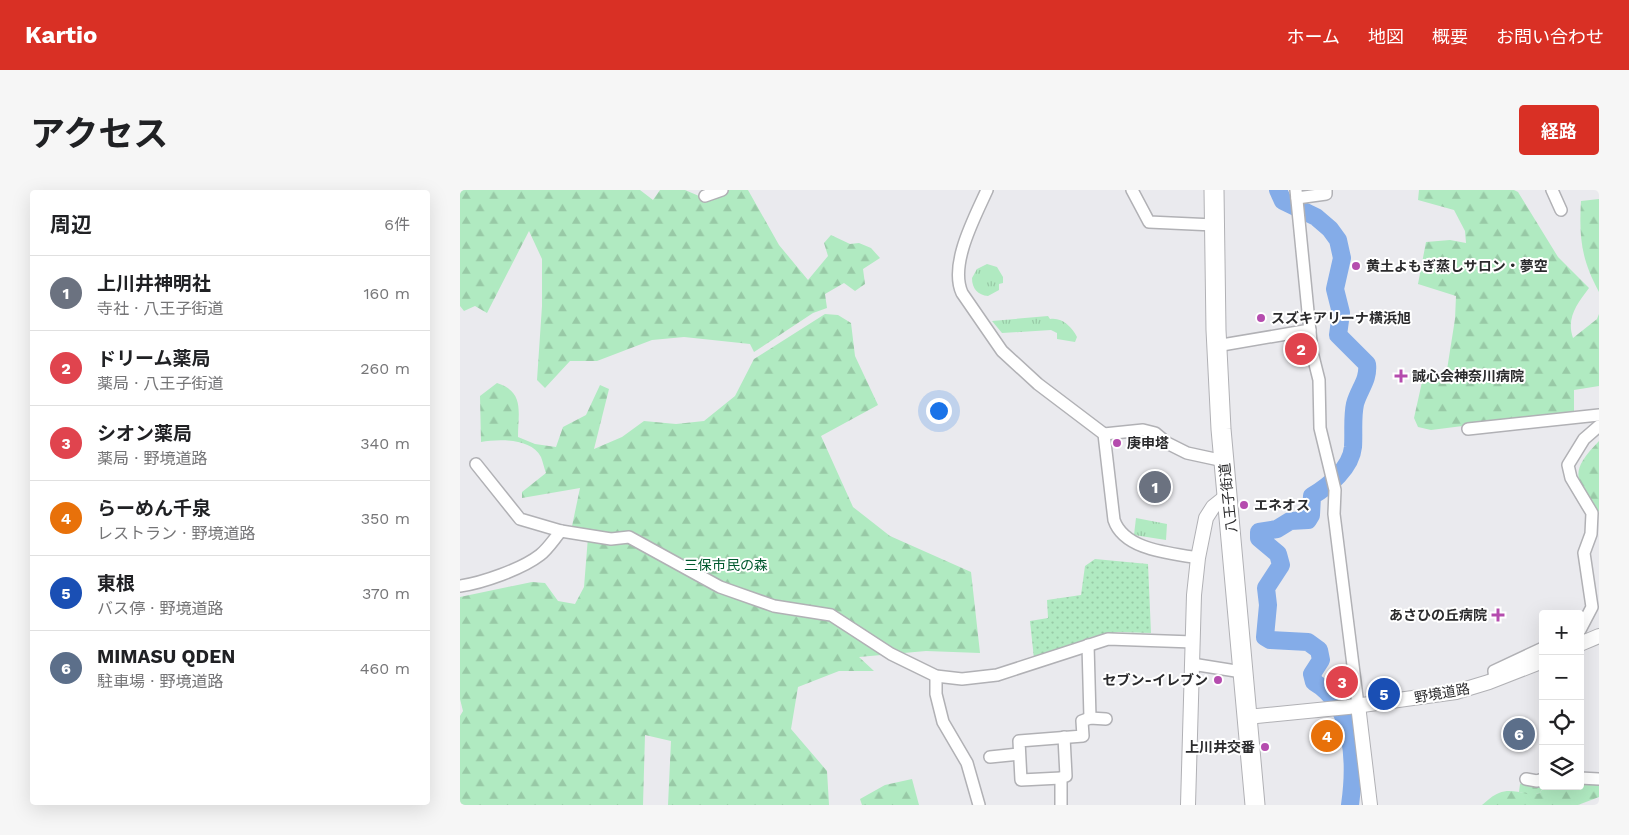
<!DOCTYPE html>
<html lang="ja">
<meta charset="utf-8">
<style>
body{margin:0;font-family:"Work Sans","Noto Sans JP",sans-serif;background:#f6f6f6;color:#202124}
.controls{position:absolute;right:15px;bottom:15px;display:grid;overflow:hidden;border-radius:5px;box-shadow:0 5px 20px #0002}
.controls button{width:45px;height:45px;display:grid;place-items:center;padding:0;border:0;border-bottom:1px solid #e0e0e0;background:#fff;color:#202124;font:25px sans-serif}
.you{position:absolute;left:478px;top:220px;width:18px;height:18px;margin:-12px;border:4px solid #fff;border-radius:50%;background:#1a73e8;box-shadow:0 0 0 8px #1a73e833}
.badge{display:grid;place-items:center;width:32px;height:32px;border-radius:50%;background:#d93025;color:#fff;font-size:16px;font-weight:700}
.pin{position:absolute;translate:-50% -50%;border:2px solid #fff;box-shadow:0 1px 5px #0006}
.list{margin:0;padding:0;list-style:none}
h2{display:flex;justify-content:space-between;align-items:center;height:65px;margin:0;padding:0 20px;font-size:21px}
h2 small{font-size:16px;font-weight:400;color:#757577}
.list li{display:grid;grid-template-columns:32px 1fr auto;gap:15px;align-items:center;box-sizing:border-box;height:75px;padding:0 20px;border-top:1px solid #e0e0e0}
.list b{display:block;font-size:19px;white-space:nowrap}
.list p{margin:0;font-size:16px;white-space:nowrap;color:#757577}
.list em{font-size:16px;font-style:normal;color:#757577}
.icon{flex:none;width:28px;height:28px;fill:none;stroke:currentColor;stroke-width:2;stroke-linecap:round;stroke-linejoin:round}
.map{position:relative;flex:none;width:1139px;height:615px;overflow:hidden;border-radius:5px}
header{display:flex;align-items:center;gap:30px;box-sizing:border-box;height:70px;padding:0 25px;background:#d93025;color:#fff}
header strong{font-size:24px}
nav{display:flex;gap:28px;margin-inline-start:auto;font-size:18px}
.intro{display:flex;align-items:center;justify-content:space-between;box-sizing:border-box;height:120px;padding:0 30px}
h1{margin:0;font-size:35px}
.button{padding:12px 22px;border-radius:5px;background:#d93025;color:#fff;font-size:18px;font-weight:700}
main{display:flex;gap:30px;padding:0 30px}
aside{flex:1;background:#fff;border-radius:5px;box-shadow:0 5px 20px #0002}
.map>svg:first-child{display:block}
.grass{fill:url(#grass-dots)}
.forest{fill:url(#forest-firs)}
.cemetery{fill:url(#cemetery-stones)}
.park{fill:url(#park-tufts)}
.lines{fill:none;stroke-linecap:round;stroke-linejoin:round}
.river{stroke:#84ace8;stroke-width:18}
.minor-casing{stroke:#b1b1b5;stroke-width:14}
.tertiary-casing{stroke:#b1b1b5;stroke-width:16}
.trunk-casing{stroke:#b1b1b5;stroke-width:21}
.minor{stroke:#fff;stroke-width:11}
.tertiary{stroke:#fff;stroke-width:14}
.trunk{stroke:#fff;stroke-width:19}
.poi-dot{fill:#b54cae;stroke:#fff;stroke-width:2}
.labels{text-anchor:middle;stroke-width:4;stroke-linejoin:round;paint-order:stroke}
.poi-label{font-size:14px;font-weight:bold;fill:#2b2b2d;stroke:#fff;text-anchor:start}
.street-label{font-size:14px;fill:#2b2b2d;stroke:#fff}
.park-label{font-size:14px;fill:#00592e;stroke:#fff}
</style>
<header>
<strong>Kartio</strong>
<nav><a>ホーム</a><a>地図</a><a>概要</a><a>お問い合わせ</a></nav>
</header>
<div class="intro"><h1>アクセス</h1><a class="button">経路</a></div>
<main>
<aside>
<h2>周辺<small>6件</small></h2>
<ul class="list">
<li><span class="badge" style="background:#6b7280">1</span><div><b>上川井神明社</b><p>寺社 · 八王子街道</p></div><em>160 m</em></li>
<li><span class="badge" style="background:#e0444e">2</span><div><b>ドリーム薬局</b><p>薬局 · 八王子街道</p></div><em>260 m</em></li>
<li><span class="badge" style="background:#e0444e">3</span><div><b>シオン薬局</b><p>薬局 · 野境道路</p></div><em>340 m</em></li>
<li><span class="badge" style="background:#e8710a">4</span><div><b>らーめん千泉</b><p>レストラン · 野境道路</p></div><em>350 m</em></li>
<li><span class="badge" style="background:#1a4fb4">5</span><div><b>東根</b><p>バス停 · 野境道路</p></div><em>370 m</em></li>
<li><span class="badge" style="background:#5c6f8a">6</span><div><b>MIMASU QDEN</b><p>駐車場 · 野境道路</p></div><em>460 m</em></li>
</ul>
</aside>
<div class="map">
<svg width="1139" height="615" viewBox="0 0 1139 615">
<defs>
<pattern id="grass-dots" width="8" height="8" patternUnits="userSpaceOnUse" patternTransform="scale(1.25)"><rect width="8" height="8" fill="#b0eac1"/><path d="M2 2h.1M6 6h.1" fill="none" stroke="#98c9a6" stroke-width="1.8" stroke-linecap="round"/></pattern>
<pattern id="forest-firs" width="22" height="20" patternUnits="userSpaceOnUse" patternTransform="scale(1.25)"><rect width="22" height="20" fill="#b0eac1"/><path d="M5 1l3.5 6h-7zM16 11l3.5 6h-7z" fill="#98c9a6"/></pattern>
<pattern id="cemetery-stones" width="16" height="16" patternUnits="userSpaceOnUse" patternTransform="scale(1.25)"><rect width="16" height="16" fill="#b0eac1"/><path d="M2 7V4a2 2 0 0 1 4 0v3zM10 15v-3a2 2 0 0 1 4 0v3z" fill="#98c9a6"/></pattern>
<pattern id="park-tufts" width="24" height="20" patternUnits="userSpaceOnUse" patternTransform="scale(1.25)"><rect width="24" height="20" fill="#b0eac1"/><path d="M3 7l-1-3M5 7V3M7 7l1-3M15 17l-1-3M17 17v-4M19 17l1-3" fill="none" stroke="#98c9a6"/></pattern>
</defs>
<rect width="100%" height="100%" fill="#eaeaee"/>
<!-- grass -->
<path class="grass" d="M635,369L688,374L691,443L658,442L631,447L574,469L570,431L588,428L587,410L621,405L625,376Z"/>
<!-- forest -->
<g class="forest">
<path d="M0,0H180L193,10L200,0H225L246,9L269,0H288L319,55L348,90L368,66L364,53L371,45L390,54L399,53L411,58L420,68L403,79L405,94L395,101L384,93L365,104L367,118L353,123L294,162L290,154L224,147L192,150L137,171H110L85,198L77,190L82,116V69L69,41L27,123L15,116L4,121L0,116Z"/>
<path d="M959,0H1054L1058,2L1098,67L1129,98C1117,114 1106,128 1113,148L1137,129L1139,124V196L1114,200V222L971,240L958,237L954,228L962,192L986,186L995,129L996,106L958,94L966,52L990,50L1006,53L1005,41L994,20L958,10Z"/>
<path d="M1139,9V102C1121,69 1119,47 1121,11Z"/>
<path d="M365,124L378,125L391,133L395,166L418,215L361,246L393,317L430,346L511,382L520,463L466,461L399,467L414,481H379L338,497L331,539L367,581L369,615H208L211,551L185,545L183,615H0V526L3,521L0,509V407L72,392L85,393L98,411L115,414L124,397L128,347L111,341L120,298L62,308V302L86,283C84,278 83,272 81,267C71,248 39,249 21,252L20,206L37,193C65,202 58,222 58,247L75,254L96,257L103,237L126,225L140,195L149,199L134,259L162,247L184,231L216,234L244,231L275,206L294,169Z"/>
<path d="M1139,251V321L1136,322C1115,288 1109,282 1139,251Z"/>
<path d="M452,589L459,615H402L400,609L425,595Z"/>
<path d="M1120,592L1139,593V607L1118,615H1022C1027,611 1033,605 1039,603C1052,597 1066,606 1080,603L1084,596H1120Z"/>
</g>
<!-- cemetery -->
<path class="cemetery" d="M1063,592H1083L1084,596L1080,603L1071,605L1059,602L1060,594Z"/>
<!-- park -->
<g class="park">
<path d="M527,74L537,77L543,87V93L539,94V100L528,106C518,105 512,99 512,88L517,79Z"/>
<path d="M588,126L590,129C602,127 612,137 617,147L615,152L597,149V143L591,140L542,143L532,131Z"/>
<path d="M676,328L707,334L706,350L674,345Z"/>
</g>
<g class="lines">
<!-- river -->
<path class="river" d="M818,0L823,11L856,27L870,39L878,50L882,68L875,99L881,123L878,145L907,174C909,190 899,199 895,214C892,228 894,243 893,257C891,278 869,296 852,306L851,325L848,330L830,331L817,339L799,342V348L818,364L821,375L806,398L808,415L805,447L810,450L848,452L859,460L861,470L852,484L854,492C895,516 896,573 890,615"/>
<defs>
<g id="minor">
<path d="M527,0C515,27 489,74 502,103L542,161L578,194L644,244L654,330C664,360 710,363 738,368"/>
<path d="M672,0L689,32L754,35"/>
<path d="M836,0L852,162L859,190L860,238L875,300L874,324L898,515"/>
<path d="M1092,0L1101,20"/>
<path d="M245,6L262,0"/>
<path d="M837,8L866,4V0"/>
<path d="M756,156L850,140"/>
<path d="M1008,239L1139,225"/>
<path d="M644,244L683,240L695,243L707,253L727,263L764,271"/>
<path d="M16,274L60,329L101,341L151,349L169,347L260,397L314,416L371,425L431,464L476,486L502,489L537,485L648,449L733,452"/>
<path d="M0,396C22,393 62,379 80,365C88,359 94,349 101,341"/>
<path d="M1120,440L1132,417L1124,363L1131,344L1132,323L1111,288L1108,275L1124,249L1139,236"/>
<path d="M628,455L630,528"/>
<path d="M732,474L782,482"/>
<path d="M476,486V504L483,532L507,573L519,615"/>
<path d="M1035,490L1034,481L1083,458"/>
<path d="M530,567L559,564"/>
<path d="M601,588L561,590L559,551L623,546L622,531L630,528L646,529"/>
<path d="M1120,588L1139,589"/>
<path d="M1066,589L1077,591L1083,589"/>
<path d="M601,615V588L606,586L604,547"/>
</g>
<g id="tertiary">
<path d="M1120,454L1139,446"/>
<path d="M898,515L910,615"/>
<path d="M787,527L888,517L996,502L1029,492L1083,471"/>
<path d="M728,615L734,405L738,368L746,328L753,317L768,305"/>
</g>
<path id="trunk" d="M754,0L756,140L761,239L795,615"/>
</defs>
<!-- minor casing -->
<use href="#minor" class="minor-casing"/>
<!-- tertiary casing -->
<use href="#tertiary" class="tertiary-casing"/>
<!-- trunk casing -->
<use href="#trunk" class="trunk-casing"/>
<!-- minor -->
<use href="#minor" class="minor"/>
<!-- tertiary -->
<use href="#tertiary" class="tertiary"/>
<!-- trunk -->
<use href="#trunk" class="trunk"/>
</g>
<!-- markers -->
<g class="poi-dot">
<circle cx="896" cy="76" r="5"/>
<circle cx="801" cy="128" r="5"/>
<path d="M938.5 178.5h5v5h5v5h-5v5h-5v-5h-5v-5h5z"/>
<circle cx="657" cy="253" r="5"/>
<circle cx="784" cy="315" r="5"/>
<path d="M1035.5 417.5h5v5h5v5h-5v5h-5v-5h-5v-5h5z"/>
<circle cx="758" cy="490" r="5"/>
<circle cx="805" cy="557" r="5"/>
</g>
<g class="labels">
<!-- poi labels -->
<g class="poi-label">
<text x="906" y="81">黄土よもぎ蒸しサロン・夢空</text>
<text x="811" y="133">スズキアリーナ横浜旭</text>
<text x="952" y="191">誠心会神奈川病院</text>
<text x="667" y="258">庚申塔</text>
<text x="794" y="320">エネオス</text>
<text x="1027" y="430" text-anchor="end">あさひの丘病院</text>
<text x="748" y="495" text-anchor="end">セブン-イレブン</text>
<text x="795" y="562" text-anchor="end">上川井交番</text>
</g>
<!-- street labels -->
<g class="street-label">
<text transform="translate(768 308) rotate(-96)" y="5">八王子街道</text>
<text transform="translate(982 503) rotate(-10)" y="5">野境道路</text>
</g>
<!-- park labels -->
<g class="park-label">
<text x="266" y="380">三保市民の森</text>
</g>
</g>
</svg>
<div class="controls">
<button>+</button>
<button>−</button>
<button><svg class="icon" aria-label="locate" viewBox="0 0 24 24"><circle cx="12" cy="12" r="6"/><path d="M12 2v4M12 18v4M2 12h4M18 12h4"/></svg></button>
<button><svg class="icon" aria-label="layers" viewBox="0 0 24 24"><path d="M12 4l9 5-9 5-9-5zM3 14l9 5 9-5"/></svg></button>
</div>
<div class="you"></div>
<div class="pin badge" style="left:695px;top:297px;background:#6b7280">1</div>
<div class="pin badge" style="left:841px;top:159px;background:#e0444e">2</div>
<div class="pin badge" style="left:882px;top:492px;background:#e0444e">3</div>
<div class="pin badge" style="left:867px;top:546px;background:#e8710a">4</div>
<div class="pin badge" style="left:924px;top:504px;background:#1a4fb4">5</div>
<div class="pin badge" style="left:1059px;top:544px;background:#5c6f8a">6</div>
</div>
</main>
